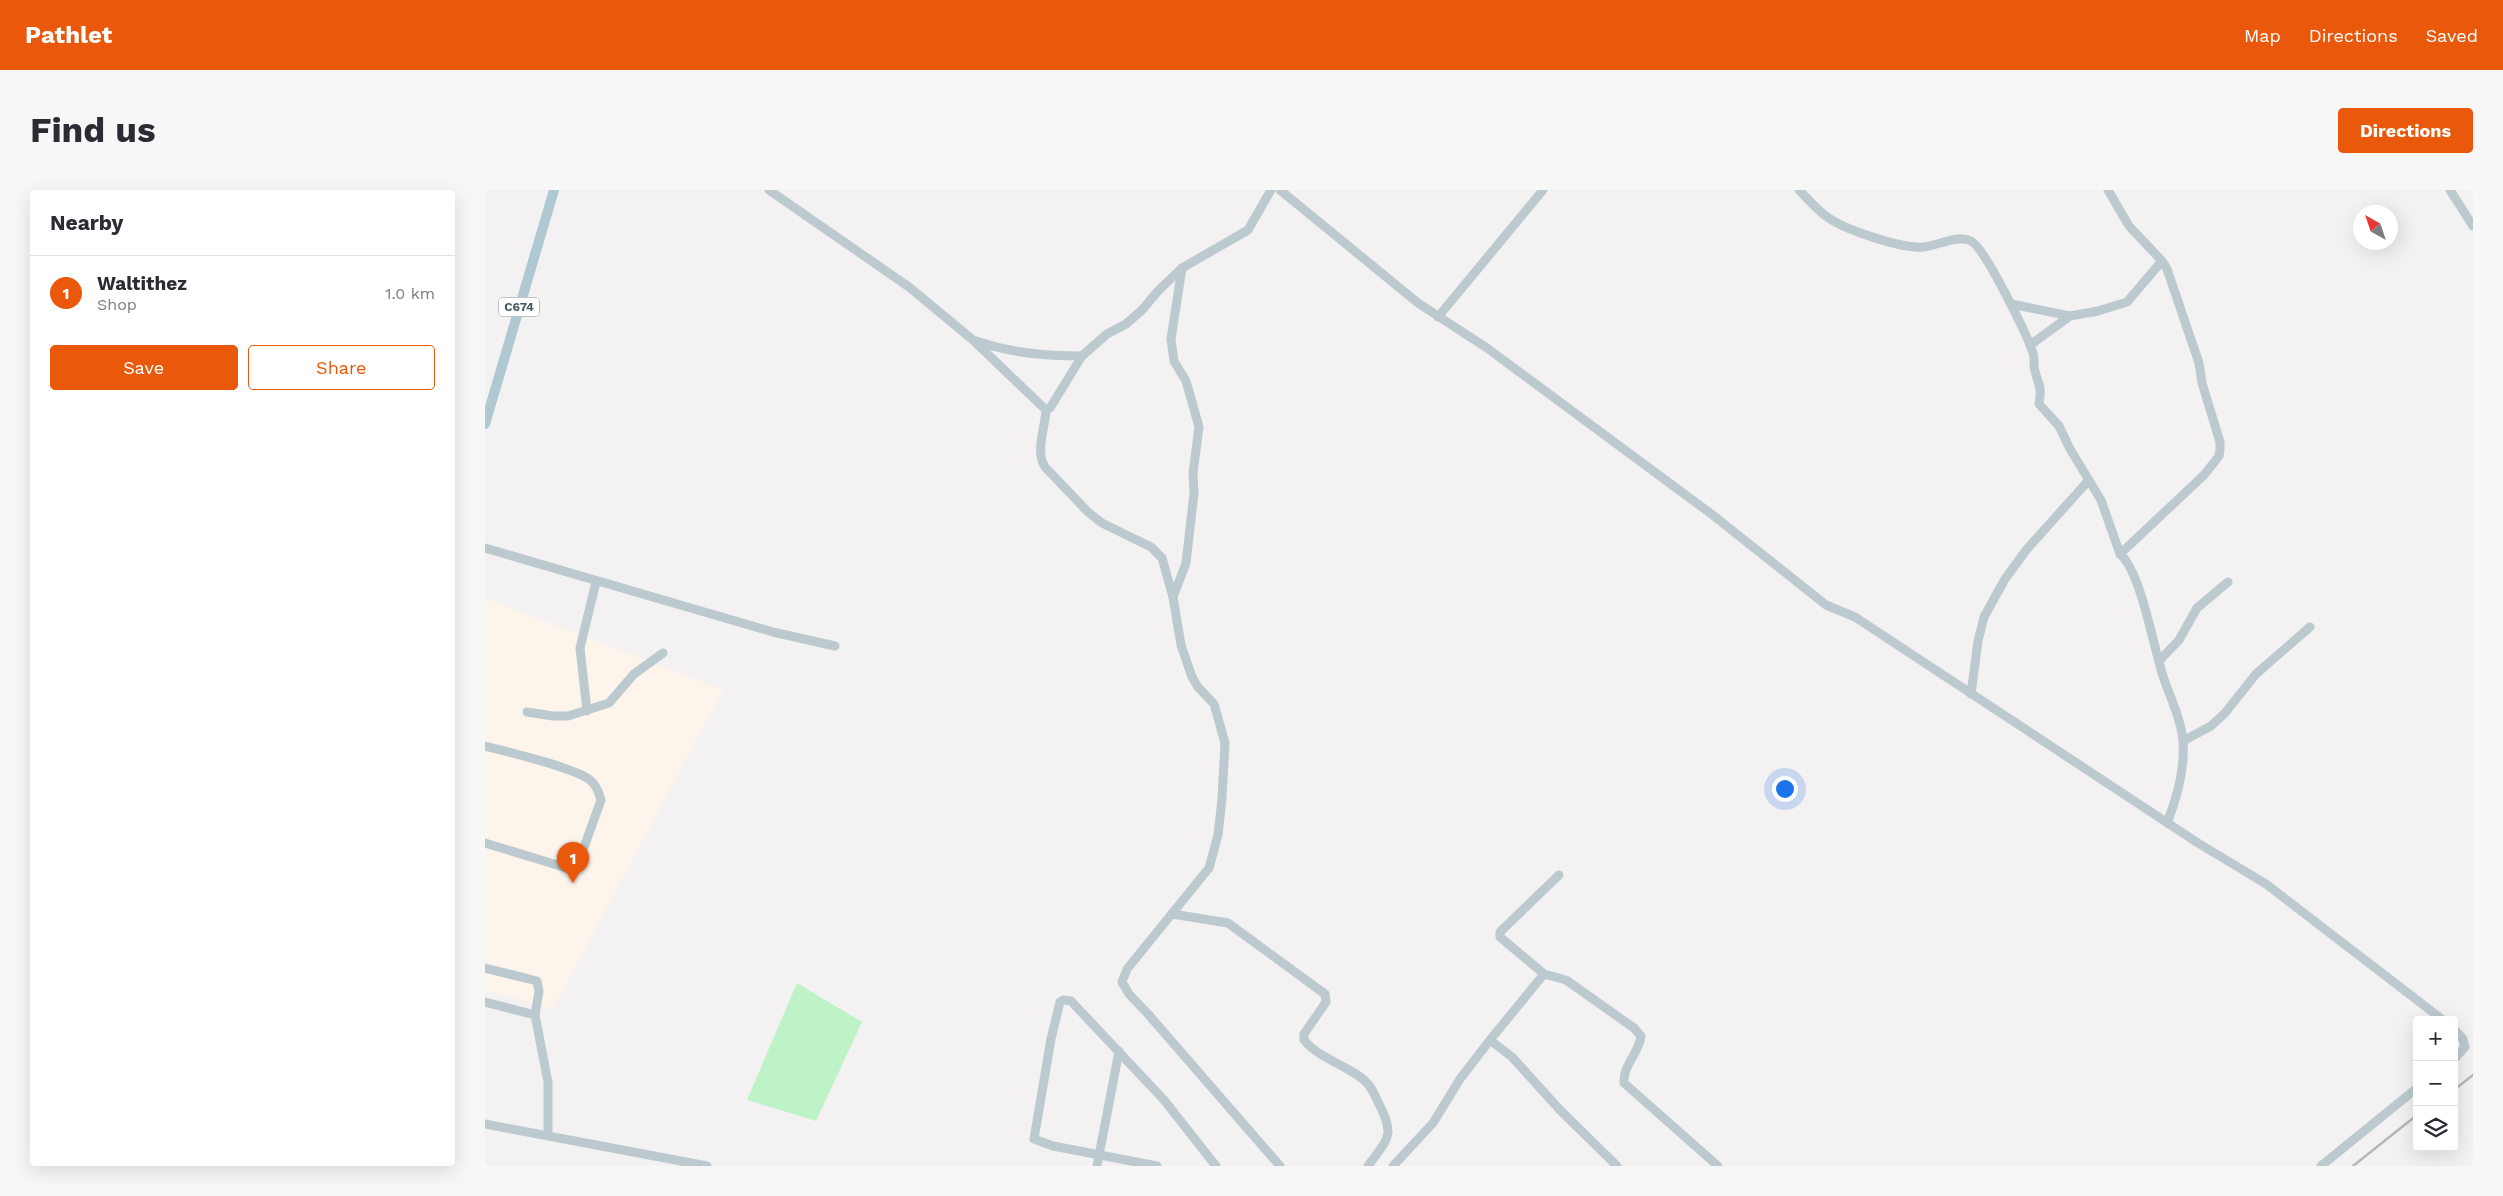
<!DOCTYPE html>
<meta charset="utf-8">
<style>
body{margin:0;font-family:"Work Sans",sans-serif;background:#f7f7f7;color:#2b2b33}
.controls{position:absolute;right:15px;bottom:15px;display:grid;overflow:hidden;border-radius:5px;box-shadow:0 5px 20px #0002}
.controls button{width:45px;height:45px;display:grid;place-items:center;padding:0;border:0;border-bottom:1px solid #e1e1e2;background:#fff;color:#2b2b33;font:25px sans-serif}
.compass{position:absolute;left:1868px;top:15px;width:45px;height:45px;border-radius:50%;background:#fff;box-shadow:0 5px 20px #0002;rotate:320deg}
.you{position:absolute;left:1299px;top:598px;width:18px;height:18px;margin:-12px;border:4px solid #fff;border-radius:50%;background:#1a73e8;box-shadow:0 0 0 8px #1a73e833}
.badge{display:grid;place-items:center;width:32px;height:32px;border-radius:50%;background:#ea580c;color:#fff;font-size:16px;font-weight:700}
.pin{position:absolute;translate:-50% -41px;filter:drop-shadow(0 1px 2px #0008)}
.pin::after{content:'';position:absolute;top:26px;width:18px;height:15px;background:inherit;clip-path:polygon(0 0,100% 0,50% 100%)}
.list{margin:0;padding:0;list-style:none}
h2{display:flex;justify-content:space-between;align-items:center;height:65px;margin:0;padding:0 20px;font-size:21px}
h2 small{font-size:16px;font-weight:400;color:#7c7c81}
.list li{display:grid;grid-template-columns:32px 1fr auto;gap:15px;align-items:center;box-sizing:border-box;height:75px;padding:0 20px;border-top:1px solid #e1e1e2}
.list b{display:block;font-size:19px;white-space:nowrap}
.list p{margin:0;font-size:16px;white-space:nowrap;color:#7c7c81}
.list em{font-size:16px;font-style:normal;color:#7c7c81}
.actions{display:flex;gap:10px;padding:15px 20px}
.actions a{flex:1;padding:11px 0;border:1px solid #ea580c;border-radius:5px;text-align:center;font-size:18px;color:#ea580c}
.actions .main{background:#ea580c;color:#fff}
.icon{flex:none;width:28px;height:28px;fill:none;stroke:currentColor;stroke-width:2;stroke-linecap:round;stroke-linejoin:round}
.map{position:relative;flex:none;width:1988px;height:976px;overflow:hidden;border-radius:5px}
header{display:flex;align-items:center;gap:30px;box-sizing:border-box;height:70px;padding:0 25px;background:#ea580c;color:#fff}
header strong{font-size:24px}
nav{display:flex;gap:28px;margin-inline-start:auto;font-size:18px}
.intro{display:flex;align-items:center;justify-content:space-between;box-sizing:border-box;height:120px;padding:0 30px}
h1{margin:0;font-size:35px}
.button{padding:12px 22px;border-radius:5px;background:#ea580c;color:#fff;font-size:18px;font-weight:700}
main{display:flex;gap:30px;padding:0 30px}
aside{flex:1;background:#fff;border-radius:5px;box-shadow:0 5px 20px #0002}
.map>svg:first-child{display:block}
.commercial{fill:#fdf5ec}
.green{fill:#bef3c8}
.lines{fill:none;stroke-linecap:round;stroke-linejoin:round}
.minor{stroke:#bccacf;stroke-width:9}
.major{stroke:#b0c8d1;stroke-width:10}
.rail{stroke:#b3b8bc;stroke-width:2.5}
.labels{text-anchor:middle;stroke-width:4;stroke-linejoin:round;paint-order:stroke}
.shield{fill:#fff;stroke:#7f8c90;stroke-width:1}
.shield-label{font-size:12px;font-weight:bold;fill:#485a60}
</style>
<header>
<strong>Pathlet</strong>
<nav><a>Map</a><a>Directions</a><a>Saved</a></nav>
</header>
<div class="intro"><h1>Find us</h1><a class="button">Directions</a></div>
<main>
<aside>
<h2>Nearby<small></small></h2>
<ul class="list">
<li><span class="badge">1</span><div><b>Waltithez</b><p>Shop</p></div><em>1.0 km</em></li>
</ul>
<div class="actions"><a class="main">Save</a><a>Share</a></div>
</aside>
<div class="map">
<svg width="1988" height="976" viewBox="0 0 1988 976">
<rect width="100%" height="100%" fill="#f4f1f2"/>
<!-- commercial -->
<path class="commercial" d="M0,408L238,500L68,819L0,800Z"/>
<!-- green -->
<path class="green" d="M312,793L377,832L331,931L262,910Z"/>
<g class="lines">
<!-- minor -->
<g class="minor">
<path d="M284,0L424,97L488,150L561,220L565,218L597,166L622,144L641,134L657,120L673,101L697,78L763,40L786,0"/>
<path d="M795,0L933,113L1002,158L1229,326L1341,415L1370,427L1713,653L1781,694L1958,830"/>
<path d="M1314,0C1323,9 1331,19 1341,26C1357,39 1417,59 1438,57C1452,56 1472,44 1486,51C1500,58 1542,145 1548,163C1550,169 1548,175 1550,181C1554,197 1557,195 1554,214L1574,236L1585,259L1616,310L1635,364C1656,381 1669,461 1679,489C1686,510 1696,529 1698,551C1700,579 1692,608 1682,633"/>
<path d="M1623,0L1644,36L1677,71L1682,79L1714,173L1717,193L1735,252V259L1734,266L1719,285L1635,364"/>
<path d="M1965,0L1988,36"/>
<path d="M697,78L686,149L689,171L701,191L714,237L708,283L709,303L701,373L688,407L696,455L707,487L713,497L729,514L740,553L737,609L733,645L724,678L642,779L637,792L644,804L663,824L795,976"/>
<path d="M1526,114L1585,126"/>
<path d="M953,127L1058,0"/>
<path d="M491,151C527,163 559,166 597,166"/>
<path d="M1545,155L1585,126L1613,121L1642,112L1677,71"/>
<path d="M561,220C560,238 550,262 560,277L603,322L617,333L666,357L677,368L688,407"/>
<path d="M0,358L288,442L350,456"/>
<path d="M1674,471L1694,450L1712,418L1743,392"/>
<path d="M1486,504L1493,451L1499,427L1520,389L1542,359L1604,290"/>
<path d="M102,521L95,458L111,392"/>
<path d="M42,522L68,526H83L124,513L149,484L178,463"/>
<path d="M1698,551L1726,536L1740,523L1771,484L1825,437"/>
<path d="M0,556C23,562 88,577 105,590C111,595 114,602 116,610L93,674L82,678L0,653"/>
<path d="M1074,685L1015,742V747L1059,784L1081,790L1149,838L1156,846C1154,864 1138,874 1139,893L1233,976"/>
<path d="M687,724L743,733L840,804L841,812L819,844V850C835,870 868,877 883,894C888,900 891,908 894,914C911,947 902,949 883,976"/>
<path d="M0,778L52,791L54,801L50,825L63,892V946"/>
<path d="M0,812L50,825"/>
<path d="M1969,839L1978,849L1980,857L1969,869"/>
<path d="M1005,850L1059,784"/>
<path d="M0,934L222,976"/>
<path d="M612,976L634,861"/>
<path d="M672,976L568,956L549,949L566,849L575,812L578,810L586,811L679,910L731,976"/>
<path d="M908,976L948,933L975,889L1005,850L1027,867L1075,920L1132,976"/>
<path d="M1836,976L1932,898"/>
</g>
<!-- major -->
<path class="major" d="M0,234L69,0"/>
<!-- rail -->
<g class="rail">
<path d="M1969,900L1988,885"/>
<path d="M1868,976L1932,925"/>
</g>
</g>
<g class="labels">
<!-- shield labels -->
<rect class="shield" x="14" y="107.5" width="40" height="19" rx="4"/>
<g class="shield-label">
<text x="34" y="121">C674</text>
</g>
</g>
</svg>
<div class="controls">
<button>+</button>
<button>−</button>
<button><svg class="icon" aria-label="layers" viewBox="0 0 24 24"><path d="M12 4l9 5-9 5-9-5zM3 14l9 5 9-5"/></svg></button>
</div>
<svg class="compass" viewBox="-18 -18 36 36"><path d="M0-13l5 13h-10z" fill="#e53935"/><path d="M0 13l5-13h-10z" fill="#7c7c81"/></svg>
<div class="you"></div>
<div class="pin badge" style="left:88px;top:693px">1</div>
</div>
</main>
